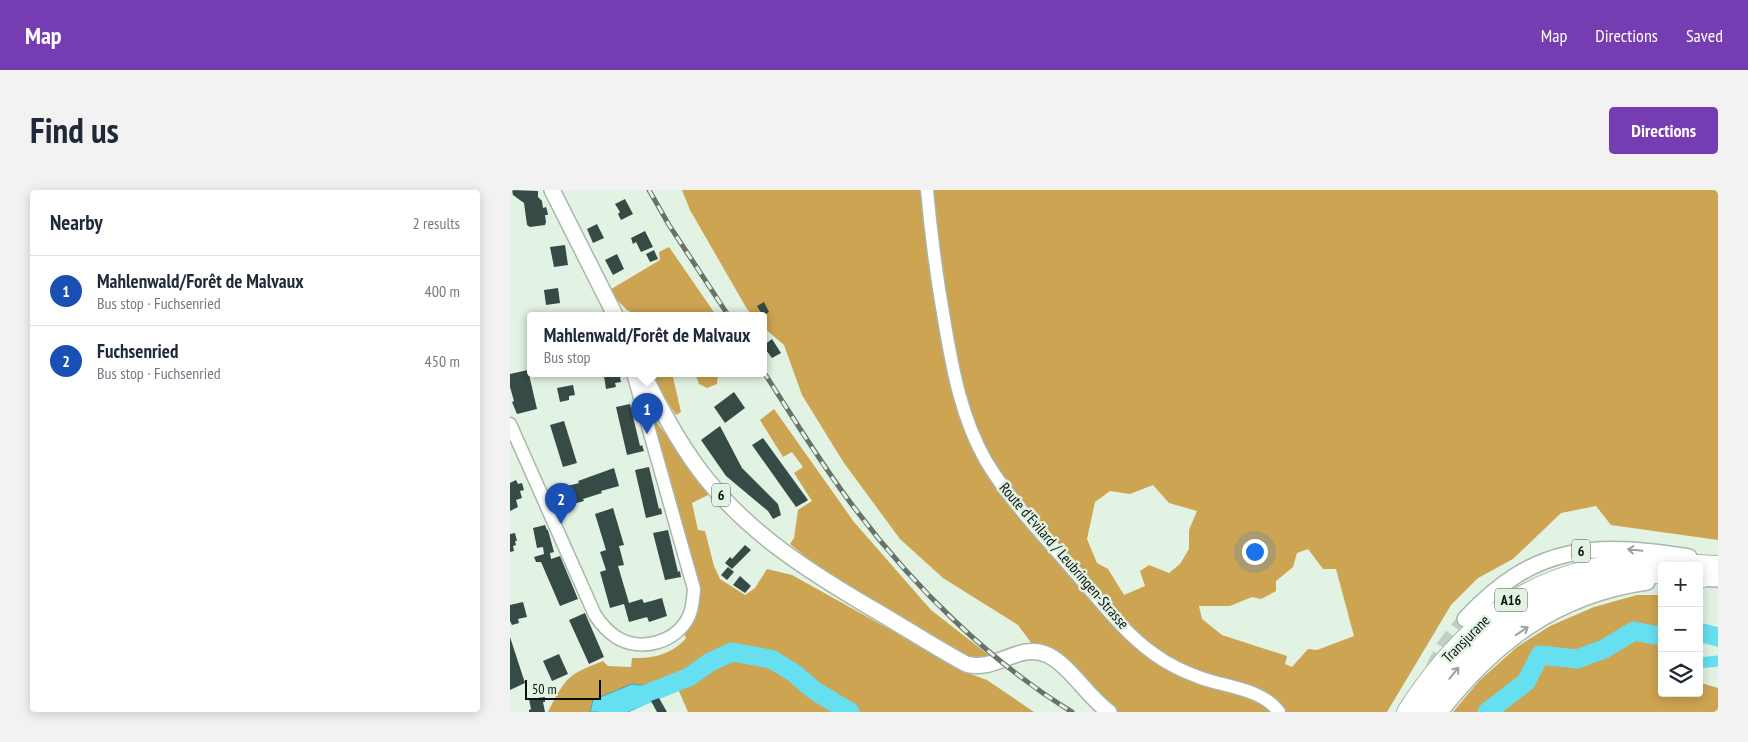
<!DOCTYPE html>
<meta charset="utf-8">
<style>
body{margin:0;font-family:"PT Sans Narrow",sans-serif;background:#f2f2f3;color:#1f2937}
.controls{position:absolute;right:15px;bottom:15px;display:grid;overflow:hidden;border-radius:5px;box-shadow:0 2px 12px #0003}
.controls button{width:45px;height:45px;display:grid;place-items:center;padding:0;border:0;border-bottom:1px solid #e0e1e3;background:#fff;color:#1f2937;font:25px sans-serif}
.scale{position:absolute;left:15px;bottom:12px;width:76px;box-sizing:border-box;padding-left:5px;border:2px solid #0c110c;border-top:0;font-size:14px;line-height:18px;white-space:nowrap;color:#0c110c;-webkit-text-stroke:4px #e2f2e3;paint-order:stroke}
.you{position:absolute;left:744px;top:361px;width:18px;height:18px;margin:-12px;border:4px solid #fff;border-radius:50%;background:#1a73e8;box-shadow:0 0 0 8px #1a73e833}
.badge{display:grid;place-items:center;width:32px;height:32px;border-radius:50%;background:#763cb2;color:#fff;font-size:16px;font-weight:700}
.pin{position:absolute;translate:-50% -41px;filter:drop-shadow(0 1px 2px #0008)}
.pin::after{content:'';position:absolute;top:26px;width:18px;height:15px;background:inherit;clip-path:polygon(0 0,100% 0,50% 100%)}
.popup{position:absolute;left:17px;top:122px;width:240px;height:65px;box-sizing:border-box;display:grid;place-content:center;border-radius:5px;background:#fff;filter:drop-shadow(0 1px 4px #0005);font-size:16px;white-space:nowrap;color:#747a83}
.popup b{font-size:19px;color:#1f2937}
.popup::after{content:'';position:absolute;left:50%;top:100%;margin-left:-10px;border:10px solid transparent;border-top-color:#fff}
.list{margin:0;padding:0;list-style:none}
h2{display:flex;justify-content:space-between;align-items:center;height:65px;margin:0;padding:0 20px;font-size:21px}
h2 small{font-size:16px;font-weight:400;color:#747a83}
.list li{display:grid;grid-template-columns:32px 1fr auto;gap:15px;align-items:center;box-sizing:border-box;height:70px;padding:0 20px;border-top:1px solid #e0e1e3}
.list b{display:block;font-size:19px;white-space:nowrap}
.list p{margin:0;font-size:16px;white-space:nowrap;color:#747a83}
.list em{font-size:16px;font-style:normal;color:#747a83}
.icon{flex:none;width:28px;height:28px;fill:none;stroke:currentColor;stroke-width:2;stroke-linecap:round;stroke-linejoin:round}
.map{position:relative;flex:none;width:1208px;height:522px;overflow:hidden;border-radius:5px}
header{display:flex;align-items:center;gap:30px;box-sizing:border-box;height:70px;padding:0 25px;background:#763cb2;color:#fff}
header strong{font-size:24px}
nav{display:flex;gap:28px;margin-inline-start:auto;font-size:18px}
.intro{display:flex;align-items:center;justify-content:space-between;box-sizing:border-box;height:120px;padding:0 30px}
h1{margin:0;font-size:35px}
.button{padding:12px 22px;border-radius:5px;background:#763cb2;color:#fff;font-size:18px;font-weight:700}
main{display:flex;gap:30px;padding:0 30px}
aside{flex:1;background:#fff;border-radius:5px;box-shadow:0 2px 12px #0003}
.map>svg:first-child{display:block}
.forest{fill:#cda452;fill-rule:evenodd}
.water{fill:#66dff1;stroke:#4ba1ac}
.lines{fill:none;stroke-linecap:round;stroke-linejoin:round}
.canal{stroke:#66dff1;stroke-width:11}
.river{stroke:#66dff1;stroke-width:19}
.building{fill:#374b46}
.major-tunnel{stroke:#c2d0c3;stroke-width:15;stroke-dasharray:15 8;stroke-linecap:butt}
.minor-casing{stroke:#a8b7a9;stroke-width:15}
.major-casing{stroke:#a8b7a9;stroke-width:18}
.highway-casing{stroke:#a8b7a9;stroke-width:20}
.minor{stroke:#fff;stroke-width:12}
.major{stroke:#fff;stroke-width:15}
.highway{stroke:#fff;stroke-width:18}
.rail-casing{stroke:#687268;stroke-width:5}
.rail{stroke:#e2f2e3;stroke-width:3;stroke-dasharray:9;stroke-linecap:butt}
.oneway{stroke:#9ea09e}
.labels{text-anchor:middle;stroke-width:5;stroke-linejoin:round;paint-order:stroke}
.shield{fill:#e2f2e3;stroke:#4c544c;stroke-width:1}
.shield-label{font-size:14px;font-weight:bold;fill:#0c110c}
.street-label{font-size:15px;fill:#0c110c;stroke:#e2f2e3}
</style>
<header>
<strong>Map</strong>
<nav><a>Map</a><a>Directions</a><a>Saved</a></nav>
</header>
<div class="intro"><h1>Find us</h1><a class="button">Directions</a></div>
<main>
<aside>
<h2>Nearby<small>2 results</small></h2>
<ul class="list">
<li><span class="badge" style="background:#1a4fb4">1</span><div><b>Mahlenwald/Forêt de Malvaux</b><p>Bus stop · Fuchsenried</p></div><em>400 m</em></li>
<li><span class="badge" style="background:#1a4fb4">2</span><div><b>Fuchsenried</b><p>Bus stop · Fuchsenried</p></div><em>450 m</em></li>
</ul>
</aside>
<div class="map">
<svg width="1208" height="522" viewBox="0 0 1208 522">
<rect width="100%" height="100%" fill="#e2f2e3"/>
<!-- forest -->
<g class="forest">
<path d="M172,0H1208V350L1101,335L1086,316L1051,323L1003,369L968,388L941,415L877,522H599L528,462L508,435L433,388L390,349L334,273L292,205L274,155L253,137V125H242L237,119L180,20ZM643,295L659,313L687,321L679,340V359L670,374L659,383L639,375L630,381L635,396L614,405L598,379L587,373L577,349L585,312L600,301L620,304ZM798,359L813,379H826L844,446L807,460L798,459L782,477L775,474L777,466L712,445L692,429L689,416H720L742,407L751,409L766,401V391L783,377L787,363Z"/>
<path d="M159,57L206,125H127L117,120L98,101L150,70L149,62Z"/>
<path d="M145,183H162L171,222L166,225L144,191Z"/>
<path d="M185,183H208L207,194L197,198L189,194Z"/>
<path d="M136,218L200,304L182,313L188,340L195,341L204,376L210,389L235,405L245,398L257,379L282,385L458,483L477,490L524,522H178L168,499L83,510L80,522H38C56,487 57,485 93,471L98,476L121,477L122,468C142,469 163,464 176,448L173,442L184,426Z"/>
<path d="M264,219L344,332L421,420L480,466L466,467L452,465L311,379L280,354L284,348L288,320L302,311L284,283L293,277L282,262L273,267L250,230Z"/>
<path d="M1127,405H1152V503H1189V490L1191,493L1208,498V522H943L969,491L1007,457L1040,436L1084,417Z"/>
</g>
<!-- water -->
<path class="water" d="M122,494L168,499L118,522H80L83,510Z"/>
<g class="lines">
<!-- canal -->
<g class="canal">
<path d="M1204,446L1208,451"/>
<path d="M1189,473L1208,471"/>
</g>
<!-- river -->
<g class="river">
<path d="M1189,442L1208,447"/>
<path d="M98,522L106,516L179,487L200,472L222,462L261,469L284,483L305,501L340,522"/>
<path d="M977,522L1016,492L1030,465L1067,469L1094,459L1124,441L1144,445H1152"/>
</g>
</g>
<!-- building -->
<g class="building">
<path d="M2,0L28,1V7L32,11L33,18L36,17L37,20L38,25H35L36,32L35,35L20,37L17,35L14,13L3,5Z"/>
<path d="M115,9L123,24L111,30L108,24L110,22L105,14Z"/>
<path d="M87,34L94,48L83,53L77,39Z"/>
<path d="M135,41L143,57L131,62L126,52L123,54L121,48Z"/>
<path d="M55,55L58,75L44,77L40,57Z"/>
<path d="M144,60L148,69L140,72L136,64Z"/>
<path d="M107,64L114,79L103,85L95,70Z"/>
<path d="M48,98L50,113L36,115L34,100Z"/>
<path d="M254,112L259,122L253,126L247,116Z"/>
<path d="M262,149L271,163L262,168L253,156Z"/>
<path d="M18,180L27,219L7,224L2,212L4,211L0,197V184Z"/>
<path d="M109,183L111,192L105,193L106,197L96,199L94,186Z"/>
<path d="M63,195L65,205L59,206V210L50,212L47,198Z"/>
<path d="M224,202L235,218L215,233L204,217Z"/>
<path d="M120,214L130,256L132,255L134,261L117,265L106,217Z"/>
<path d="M54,231L67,273L53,277L40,235Z"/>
<path d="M210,236L232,278L268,314L271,325L263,329L258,321L216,286L191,250Z"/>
<path d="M253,248L298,310L295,312L286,317L242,255Z"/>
<path d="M139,277L149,319L151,318L152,324L136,328L125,280Z"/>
<path d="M104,278L109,296L91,301L92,303L73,309L74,311L56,316L50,298L69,293L68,291Z"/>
<path d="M6,290L8,294L12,293L14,300L10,301L12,308L6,310L8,317L0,321V293Z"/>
<path d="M103,318L114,355L109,356L114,375L108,376L119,413L132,409L134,413L152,408L157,426L139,432L137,427L119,432L114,414L100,418L90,382L96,380L90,362L96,360L85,324Z"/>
<path d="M35,335L37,340H38L44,362L40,363L41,369L50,366L68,409L50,416L31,372H26L24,367L34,364L33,357L27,358L23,338Z"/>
<path d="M158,340L168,382L170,381L171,387L155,390L143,343Z"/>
<path d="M5,343L7,351H5L6,355L3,356L4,361L0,362V344Z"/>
<path d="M235,355L241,360L222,379L215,373L220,367L222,369Z"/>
<path d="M218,377L224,382L217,390L211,385Z"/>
<path d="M230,386L241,396L235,403L223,395Z"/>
<path d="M13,412L17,427L8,429L9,433L2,435L0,431V415Z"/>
<path d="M75,423L94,467L79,474L59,430Z"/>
<path d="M0,447L15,493L0,500Z"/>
<path d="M49,464L58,484L42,491L33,471Z"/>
<path d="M35,507V512H33L35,522H19V520L21,519L19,509Z"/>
<path d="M149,508L157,522H147L141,511Z"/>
</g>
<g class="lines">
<!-- major-tunnel -->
<path class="major-tunnel" d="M923,478L934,456L955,429"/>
<defs>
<g id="minor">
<path d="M417,0C421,45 427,90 435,135C443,182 452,229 476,271C500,311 533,345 563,380C589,409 613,442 644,464C659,475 674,482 691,488C716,497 753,499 769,522"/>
<path d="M0,234L85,425C91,434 97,441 106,447C131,463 167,452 179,426C183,417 183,408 184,399L123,183"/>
</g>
<g id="major">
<path d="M42,0L105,125"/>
<path d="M133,183C149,216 166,248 188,278C235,342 301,383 368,422C397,439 426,458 456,474C485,483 510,451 538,465C560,476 578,507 599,522"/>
<path d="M1189,388L1208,389"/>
<path d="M955,429C1024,354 1084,352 1179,367"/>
<path d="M930,522C985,452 1046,405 1137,392"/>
</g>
<g id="highway">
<path d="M1189,388H1194"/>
<path d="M896,522C939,455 990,404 1068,382C1083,378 1098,373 1113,373C1145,370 1177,374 1208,375"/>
<path d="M915,522C931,499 947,476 968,457C1017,412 1085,384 1152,384"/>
</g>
</defs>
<!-- minor casing -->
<use href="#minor" class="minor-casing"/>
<!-- major casing -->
<use href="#major" class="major-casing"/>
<!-- highway casing -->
<use href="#highway" class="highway-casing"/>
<!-- minor -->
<use href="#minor" class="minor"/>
<!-- major -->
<use href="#major" class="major"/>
<!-- highway -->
<use href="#highway" class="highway"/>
<defs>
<g id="rail">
<path d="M139,0L159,35L218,125"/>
<path d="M253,181C283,227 312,276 346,320C405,398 479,471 562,522"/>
</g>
</defs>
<!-- rail casing -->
<use href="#rail" class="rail-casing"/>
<!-- rail -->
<use href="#rail" class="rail"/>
</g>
<!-- one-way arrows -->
<defs><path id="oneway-shaft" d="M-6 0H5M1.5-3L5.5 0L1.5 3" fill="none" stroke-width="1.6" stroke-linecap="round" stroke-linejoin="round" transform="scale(1.25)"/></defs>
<g class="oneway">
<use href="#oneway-shaft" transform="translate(1125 360) rotate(-174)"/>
<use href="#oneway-shaft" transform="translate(1012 441) rotate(-34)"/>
<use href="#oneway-shaft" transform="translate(944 483) rotate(-51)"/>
</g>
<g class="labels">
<!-- shield labels -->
<g class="shield">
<rect x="202" y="293.5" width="18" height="23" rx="4"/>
<rect x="1062" y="349.5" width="18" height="23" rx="4"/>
<rect x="985" y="398.5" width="32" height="23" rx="4"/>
</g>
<g class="shield-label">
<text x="211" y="310">6</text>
<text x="1071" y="366">6</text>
<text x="1001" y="415">A16</text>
</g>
<!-- street labels -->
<g class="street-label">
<text transform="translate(554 366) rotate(49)" y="5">Route d'Evilard / Leubringen-Strasse</text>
<text transform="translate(956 449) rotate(-45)" y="5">Transjurane</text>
</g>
</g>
</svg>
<div class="controls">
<button>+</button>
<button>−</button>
<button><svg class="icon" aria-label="layers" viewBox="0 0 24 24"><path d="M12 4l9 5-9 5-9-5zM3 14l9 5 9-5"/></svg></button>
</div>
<div class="scale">50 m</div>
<div class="you"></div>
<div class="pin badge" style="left:137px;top:244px;background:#1a4fb4">1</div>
<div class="popup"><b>Mahlenwald/Forêt de Malvaux</b>Bus stop</div>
<div class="pin badge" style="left:51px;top:334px;background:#1a4fb4">2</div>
</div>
</main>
